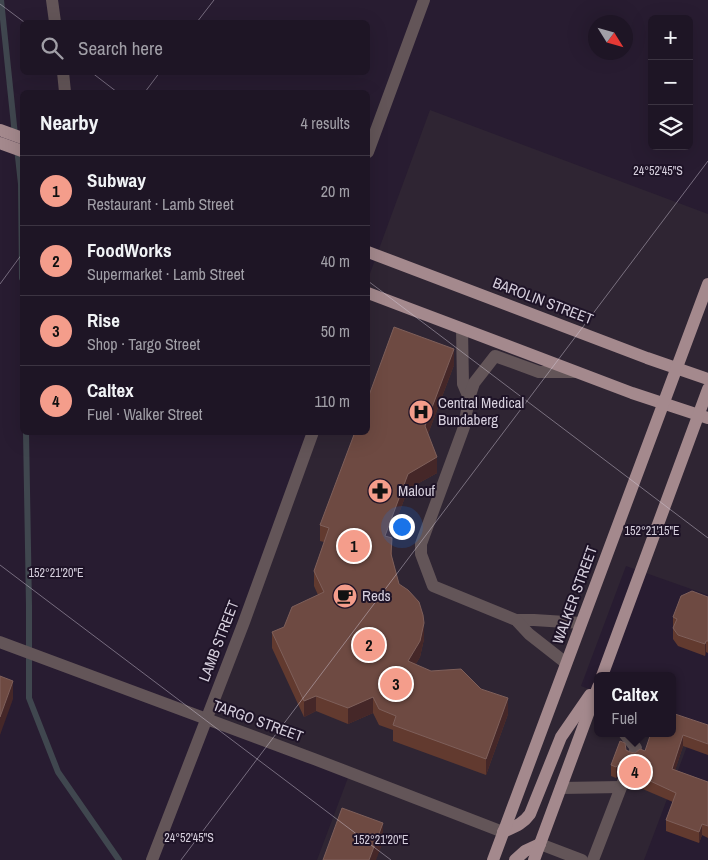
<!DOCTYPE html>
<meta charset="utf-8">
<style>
body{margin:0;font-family:"Archivo Narrow",sans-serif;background:#261e2d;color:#f1f3f6}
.controls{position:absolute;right:15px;top:15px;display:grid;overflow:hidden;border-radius:8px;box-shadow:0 5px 20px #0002}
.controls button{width:45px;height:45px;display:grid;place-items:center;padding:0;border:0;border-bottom:1px solid #3c3442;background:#1e1525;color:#f1f3f6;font:25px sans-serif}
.compass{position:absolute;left:588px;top:15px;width:45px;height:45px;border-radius:50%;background:#1e1525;box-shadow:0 5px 20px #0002;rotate:127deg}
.you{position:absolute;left:401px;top:526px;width:18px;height:18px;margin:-12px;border:4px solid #fff;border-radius:50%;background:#1a73e8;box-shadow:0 0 0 8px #1a73e833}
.badge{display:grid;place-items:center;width:32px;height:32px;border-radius:50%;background:#f49d8b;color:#111;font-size:16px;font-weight:700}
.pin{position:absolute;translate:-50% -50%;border:2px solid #fff;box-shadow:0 1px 5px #0006}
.popup{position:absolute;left:594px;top:672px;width:82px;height:65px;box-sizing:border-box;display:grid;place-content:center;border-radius:8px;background:#1e1525;filter:drop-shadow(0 1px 4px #0005);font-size:16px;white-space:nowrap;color:#a19fa7}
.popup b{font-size:19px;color:#f1f3f6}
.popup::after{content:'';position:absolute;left:50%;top:100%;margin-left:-10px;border:10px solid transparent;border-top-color:#1e1525}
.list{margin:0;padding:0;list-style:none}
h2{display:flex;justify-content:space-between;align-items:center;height:65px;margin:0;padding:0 20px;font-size:21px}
h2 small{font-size:16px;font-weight:400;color:#a19fa7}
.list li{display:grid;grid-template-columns:32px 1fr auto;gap:15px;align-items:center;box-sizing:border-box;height:70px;padding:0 20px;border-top:1px solid #3c3442}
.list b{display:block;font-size:19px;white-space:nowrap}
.list p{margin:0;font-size:16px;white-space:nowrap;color:#a19fa7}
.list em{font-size:16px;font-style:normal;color:#a19fa7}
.icon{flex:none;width:28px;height:28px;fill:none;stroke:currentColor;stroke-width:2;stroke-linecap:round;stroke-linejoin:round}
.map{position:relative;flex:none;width:708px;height:860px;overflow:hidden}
.search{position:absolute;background:#1e1525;box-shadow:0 5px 20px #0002;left:20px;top:20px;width:350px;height:55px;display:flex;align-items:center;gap:12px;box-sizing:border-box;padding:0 18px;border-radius:8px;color:#a19fa7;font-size:19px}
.panel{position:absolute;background:#1e1525;box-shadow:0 5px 20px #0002;left:20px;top:90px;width:350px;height:345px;border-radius:8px}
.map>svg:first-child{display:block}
.commercial{fill:#2f2533}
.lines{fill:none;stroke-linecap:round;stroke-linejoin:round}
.stream{stroke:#40474f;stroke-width:6}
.minor{stroke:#635558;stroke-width:12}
.major{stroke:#a4898d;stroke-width:12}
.wall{fill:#623a2f}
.shaded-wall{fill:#452728}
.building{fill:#6e4a42;stroke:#7e5f5a}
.ticks{fill:none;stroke:#d6cfdd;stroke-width:1;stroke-opacity:0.45}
.labels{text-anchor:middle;stroke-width:4;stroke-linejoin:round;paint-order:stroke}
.street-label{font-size:15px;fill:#d6cfdd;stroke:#1e1327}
.poi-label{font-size:15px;fill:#d6cfdd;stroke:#1e1327;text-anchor:start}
.ticks-label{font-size:12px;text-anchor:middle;fill:#d6cfdd;stroke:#1e1327;stroke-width:4;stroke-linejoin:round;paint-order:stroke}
</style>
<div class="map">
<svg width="708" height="860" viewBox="0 0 708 860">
<rect width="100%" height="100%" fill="#281c31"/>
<!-- commercial -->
<path class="commercial" d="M430,110L708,214V595L626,566L581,686L597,692L598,733H672L694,728L644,860H317L349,775L203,721L310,433L368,432V279Z"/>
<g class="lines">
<!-- stream -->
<g class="stream">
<path d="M1,0L15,135"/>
<path d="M17,148L21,184L22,278"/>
<path d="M26,432L29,605V698L58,772L119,860"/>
</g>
<!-- minor -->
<g class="minor">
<path d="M52,0L55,22"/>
<path d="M63,72L65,92"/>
<path d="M368,152L424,0"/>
<path d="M462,329L463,384L469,398"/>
<path d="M516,620H534L581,623"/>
<path d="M0,642L314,759L503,832"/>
<path d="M566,663L529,634L516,620L433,586L421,554V544L464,427L469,398L474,383L495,356L539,372H575"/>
<path d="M624,733L636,748L633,756"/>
<path d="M561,788L621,787"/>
<path d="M540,844L582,860"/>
<path d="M152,860L244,622L313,432"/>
<path d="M593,860L623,782"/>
</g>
<!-- major -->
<g class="major">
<path d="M0,130L22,138"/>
<path d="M0,143L22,151"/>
<path d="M368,252L647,358L708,379"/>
<path d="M368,293L632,393L708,418"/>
<path d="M602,676L708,389"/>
<path d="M503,832C514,827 523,824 530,814L561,737L590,695"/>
<path d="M493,860L708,284"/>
<path d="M515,860L525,851L540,844"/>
<path d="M534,860L598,687"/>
</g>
</g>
<!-- wall -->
<g class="wall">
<path d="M454,365L428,434L437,473L408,489L390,537L392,554V558L399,584L424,639L420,657L415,665L508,714L486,775L393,741V730L379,725L373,713L348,724L316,711L304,717L272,648V632L284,627L318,595L314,586V571L324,542L320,541V525Z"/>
<path d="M708,597V653L706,652L705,656L678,646L673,639V617Z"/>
<path d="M708,725V755L683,746L675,770L708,782V838L702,835L699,843L666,831V820L673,802L631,784L630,777L626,775L621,774L616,778L611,776V765L626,750L630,752L635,753L645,751Z"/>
</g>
<!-- shaded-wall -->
<g class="shaded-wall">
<path d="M454,349V365L425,442V426Z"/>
<path d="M437,457V473L408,489L385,551V536L408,474Z"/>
<path d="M424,623V639L420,657L408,677V661Z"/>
<path d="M706,641V652L705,656V644Z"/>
<path d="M13,681V699L0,735V717Z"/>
<path d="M316,696V711L304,717V701Z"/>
<path d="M373,697V713L348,724V708Z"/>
<path d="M508,698V714L486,775V759Z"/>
<path d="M683,735V746L672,780V769Z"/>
<path d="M621,763V774L616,778V767Z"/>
<path d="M383,823V842L376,860H369Z"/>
<path d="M702,824V835L699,843V832Z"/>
</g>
<!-- building -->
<g class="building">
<path d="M394,327L454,349L425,426L437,457L408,474L385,536L392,538L391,554L399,584L408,590L419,602L423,615L424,623L420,641L408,661L431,671L461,669L481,689L508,698L486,759L393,725L396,716L379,709L373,697L348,708L316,696L304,701L272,632L284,627L292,607L324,592L314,571L329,528L320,525L355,432H368V398Z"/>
<path d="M692,591L708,597V641H706L705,644L678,635L673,628L677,619L673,617L681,596Z"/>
<path d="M0,676L13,681L0,717Z"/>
<path d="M672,713L708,725V744L683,735L672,769L708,782V826L702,824L699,832L666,820L676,793L631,772L630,766L626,763H621L616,767L611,765L620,741L625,743L626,750L630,752L635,753L640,749L645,751L651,733H672Z"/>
<path d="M342,808L383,823L369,860H323Z"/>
</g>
<!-- ticks -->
<path class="ticks" d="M0,4L24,22M197,22L214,0M91,72L117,92M145,92L160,72M368,281L708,538M0,284L22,254M0,565L391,860M181,860L708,161"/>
<!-- icons -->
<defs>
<symbol id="hospital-disc" viewBox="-11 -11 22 22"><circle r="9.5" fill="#f49d8b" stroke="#1e1327"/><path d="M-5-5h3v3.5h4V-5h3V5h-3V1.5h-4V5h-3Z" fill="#111"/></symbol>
<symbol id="pharmacy-disc" viewBox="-11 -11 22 22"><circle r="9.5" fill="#f49d8b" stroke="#1e1327"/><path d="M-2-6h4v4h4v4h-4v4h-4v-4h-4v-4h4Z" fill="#111"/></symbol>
<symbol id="cafe-disc" viewBox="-11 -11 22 22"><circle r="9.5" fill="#f49d8b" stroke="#1e1327"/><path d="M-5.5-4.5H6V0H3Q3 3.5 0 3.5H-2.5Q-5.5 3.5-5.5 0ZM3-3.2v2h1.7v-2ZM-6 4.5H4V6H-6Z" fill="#111"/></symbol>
</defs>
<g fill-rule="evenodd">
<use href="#hospital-disc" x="407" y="398" width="28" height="28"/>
<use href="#pharmacy-disc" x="366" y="477" width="28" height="28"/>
<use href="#cafe-disc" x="331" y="582" width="28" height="28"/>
</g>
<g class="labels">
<!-- street labels -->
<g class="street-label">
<text transform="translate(543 301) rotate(21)" y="5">BAROLIN STREET</text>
<text transform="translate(575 595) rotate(-70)" y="5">WALKER STREET</text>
<text transform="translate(219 641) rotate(-69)" y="5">LAMB STREET</text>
<text transform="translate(258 721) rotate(20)" y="5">TARGO STREET</text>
</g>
<!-- poi labels -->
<g class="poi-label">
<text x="438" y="408">Central Medical<tspan x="438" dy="17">Bundaberg</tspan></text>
<text x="398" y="496">Malouf</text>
<text x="362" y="601">Reds</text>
</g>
</g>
<g class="ticks-label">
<text x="658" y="175">24°52'45"S</text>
<text x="652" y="535">152°21'15"E</text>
<text x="56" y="577">152°21'20"E</text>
<text x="189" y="842">24°52'45"S</text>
<text x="381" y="844">152°21'20"E</text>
</g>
</svg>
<div class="controls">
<button>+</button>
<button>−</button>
<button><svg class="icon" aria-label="layers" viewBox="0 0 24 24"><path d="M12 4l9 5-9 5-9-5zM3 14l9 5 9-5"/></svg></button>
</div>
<svg class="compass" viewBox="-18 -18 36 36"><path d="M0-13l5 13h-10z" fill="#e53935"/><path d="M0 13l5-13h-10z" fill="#a19fa7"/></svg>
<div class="you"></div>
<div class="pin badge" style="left:354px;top:546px">1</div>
<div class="pin badge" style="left:369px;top:645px">2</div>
<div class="pin badge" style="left:396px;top:684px">3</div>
<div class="pin badge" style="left:635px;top:772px">4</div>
<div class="popup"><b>Caltex</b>Fuel</div>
<div class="search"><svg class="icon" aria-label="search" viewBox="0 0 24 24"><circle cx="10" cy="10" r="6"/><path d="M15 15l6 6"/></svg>Search here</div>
<section class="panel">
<h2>Nearby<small>4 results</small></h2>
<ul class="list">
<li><span class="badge">1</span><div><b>Subway</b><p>Restaurant · Lamb Street</p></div><em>20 m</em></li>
<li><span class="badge">2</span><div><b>FoodWorks</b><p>Supermarket · Lamb Street</p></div><em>40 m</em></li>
<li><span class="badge">3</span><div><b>Rise</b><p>Shop · Targo Street</p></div><em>50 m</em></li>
<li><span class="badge">4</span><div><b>Caltex</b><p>Fuel · Walker Street</p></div><em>110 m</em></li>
</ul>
</section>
</div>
